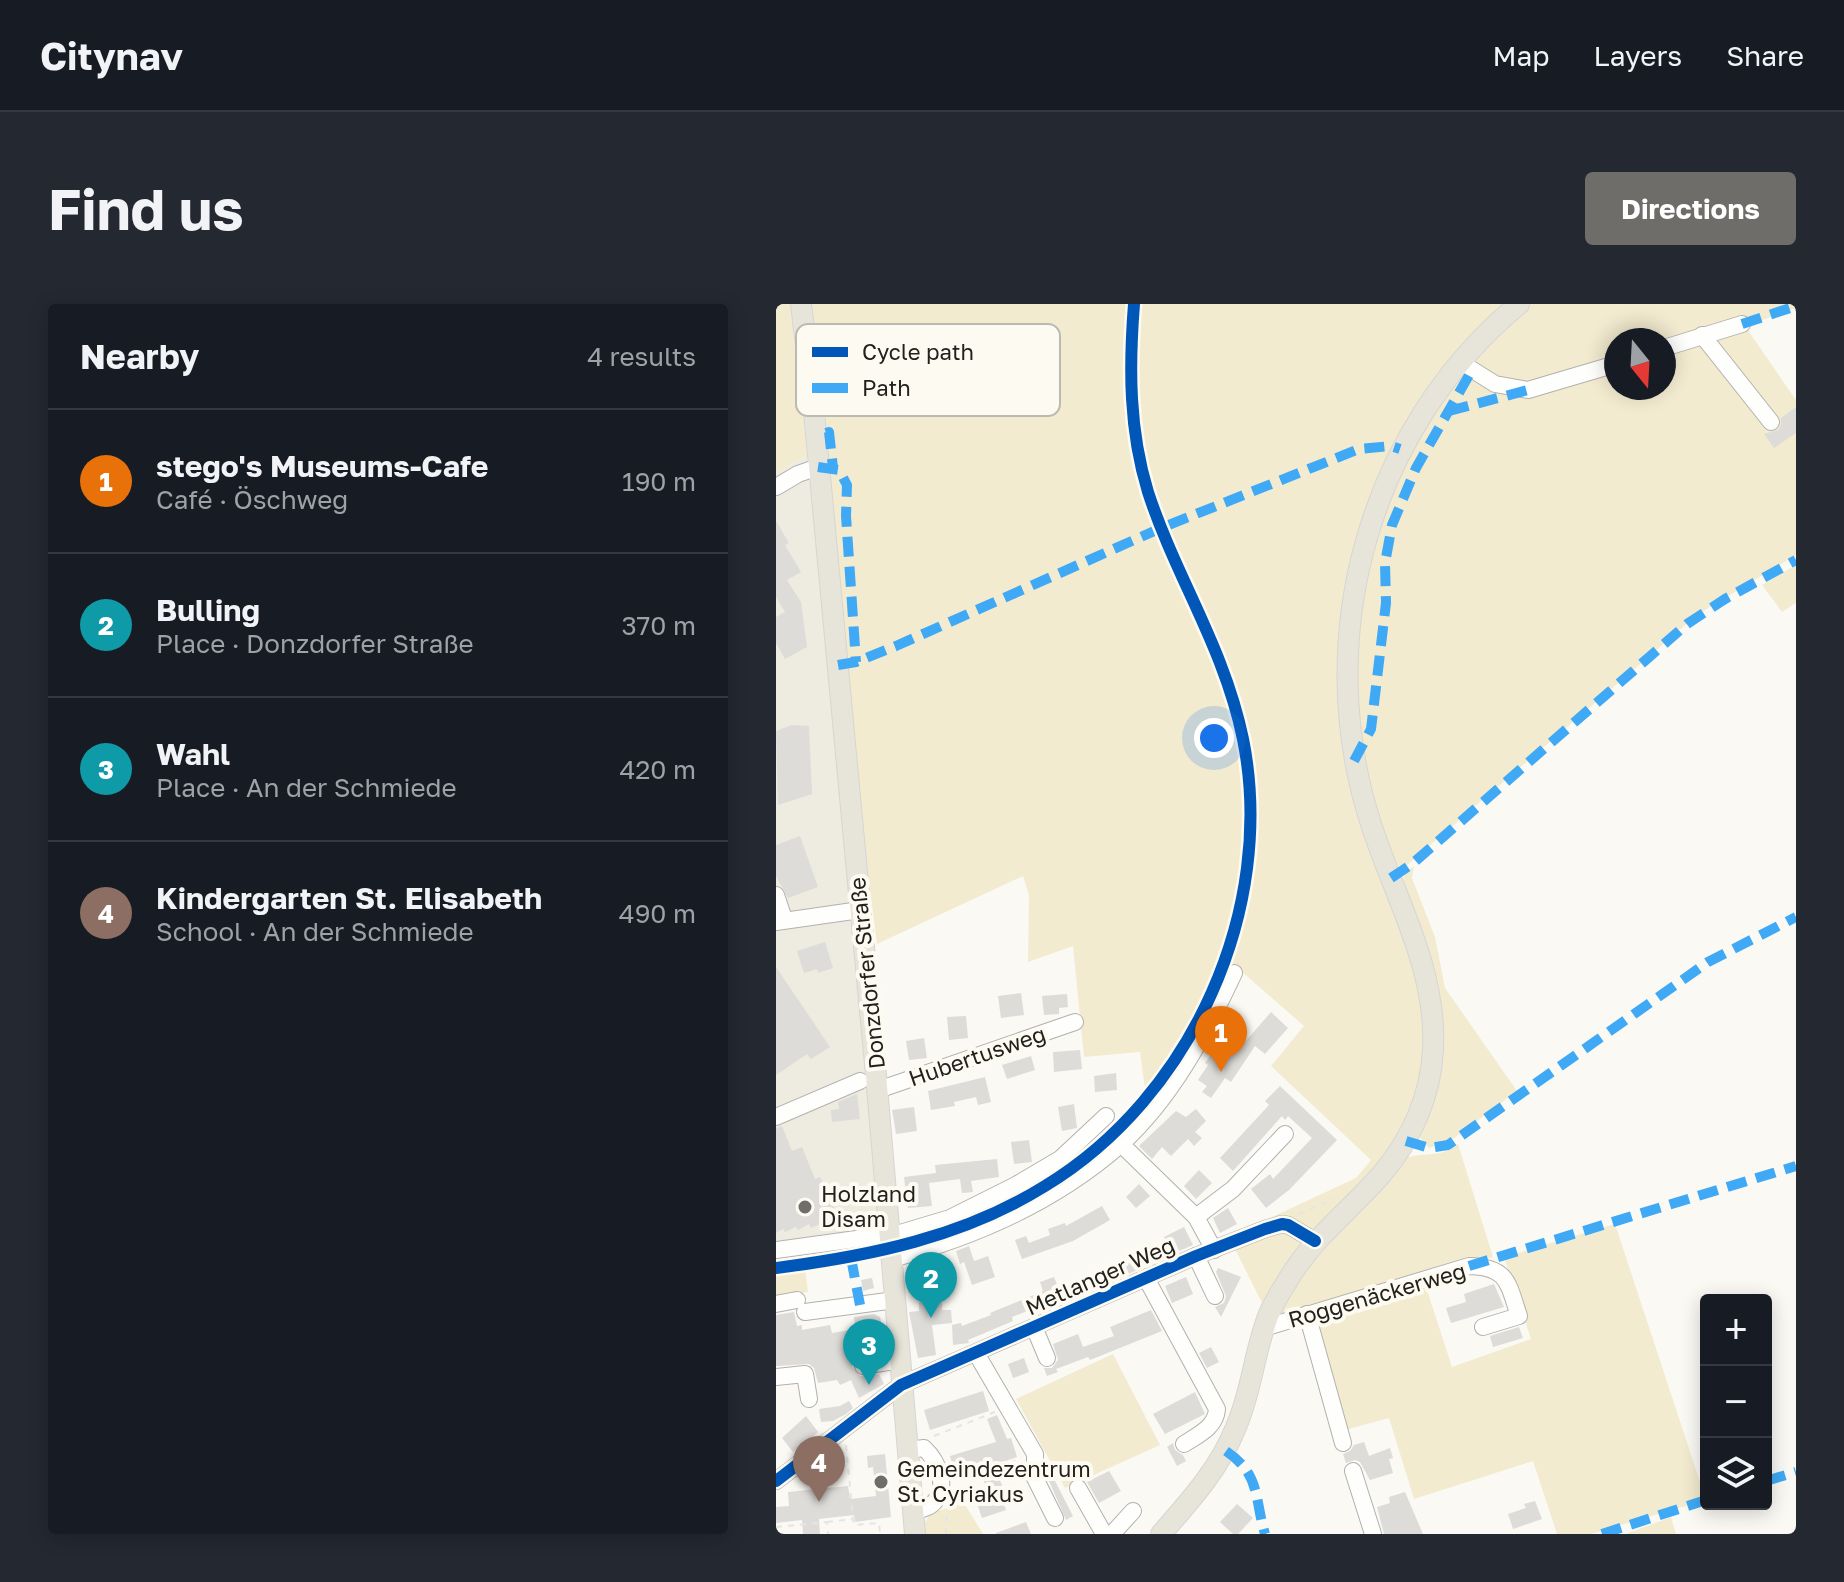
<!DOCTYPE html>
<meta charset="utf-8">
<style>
body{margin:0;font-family:"Golos Text",sans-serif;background:#242831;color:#f1f3f6}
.controls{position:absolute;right:24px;bottom:24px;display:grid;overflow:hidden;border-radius:8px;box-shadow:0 4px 20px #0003}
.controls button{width:72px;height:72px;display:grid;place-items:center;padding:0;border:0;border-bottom:2px solid #363941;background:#171b24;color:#f1f3f6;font:40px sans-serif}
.compass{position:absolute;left:828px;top:24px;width:72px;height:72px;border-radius:50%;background:#171b24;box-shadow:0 4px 20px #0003;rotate:162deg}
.you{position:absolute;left:438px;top:434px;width:28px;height:28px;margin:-20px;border:6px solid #fff;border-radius:50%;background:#1a73e8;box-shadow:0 0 0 12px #1a73e833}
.badge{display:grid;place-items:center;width:52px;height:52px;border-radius:50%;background:#6e6d69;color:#fff;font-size:26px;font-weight:700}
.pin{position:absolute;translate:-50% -66px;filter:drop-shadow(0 2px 4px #0008)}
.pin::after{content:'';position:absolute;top:42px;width:28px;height:24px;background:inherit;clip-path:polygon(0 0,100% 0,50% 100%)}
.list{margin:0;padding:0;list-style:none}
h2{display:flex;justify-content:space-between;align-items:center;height:104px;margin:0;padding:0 32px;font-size:34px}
h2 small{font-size:26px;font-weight:400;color:#9ea1a6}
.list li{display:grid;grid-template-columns:52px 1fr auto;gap:24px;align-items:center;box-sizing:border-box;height:144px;padding:0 32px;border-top:2px solid #363941}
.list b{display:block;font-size:30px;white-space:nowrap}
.list p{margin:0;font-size:26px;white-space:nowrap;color:#9ea1a6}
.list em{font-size:26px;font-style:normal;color:#9ea1a6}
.icon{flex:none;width:44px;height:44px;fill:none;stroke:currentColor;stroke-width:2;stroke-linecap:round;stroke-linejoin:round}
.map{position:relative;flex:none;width:1020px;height:1230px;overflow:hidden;border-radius:8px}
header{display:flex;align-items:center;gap:48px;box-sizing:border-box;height:112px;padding:0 40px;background:#171b24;border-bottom:2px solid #363941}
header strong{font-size:38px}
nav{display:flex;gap:44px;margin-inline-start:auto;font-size:28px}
.intro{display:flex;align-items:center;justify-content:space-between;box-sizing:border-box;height:192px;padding:0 48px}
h1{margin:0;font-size:56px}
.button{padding:20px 36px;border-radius:8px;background:#6e6d69;color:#fff;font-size:28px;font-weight:700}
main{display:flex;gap:48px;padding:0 48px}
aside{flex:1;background:#171b24;border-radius:8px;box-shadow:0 4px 20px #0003}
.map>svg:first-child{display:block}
.built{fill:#eeebe0}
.green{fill:#f3ebd0;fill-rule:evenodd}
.building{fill:#dddcd9}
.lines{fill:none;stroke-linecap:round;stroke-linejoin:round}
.minor-casing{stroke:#b2b1ad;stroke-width:18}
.major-casing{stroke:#d6d5d2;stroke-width:22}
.path{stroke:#e6e5e4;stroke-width:2;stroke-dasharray:6 6;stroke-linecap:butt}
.minor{stroke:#fefefd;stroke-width:16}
.major{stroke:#e7e5da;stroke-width:20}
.quiet{stroke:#3fa9f5;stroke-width:10;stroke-dasharray:20 10;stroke-linecap:butt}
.cycleway-casing{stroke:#fdfbf1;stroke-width:17}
.cycleway{stroke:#0057b8;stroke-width:12}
.poi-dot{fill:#6e6d69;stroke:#fdfbf1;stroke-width:3}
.labels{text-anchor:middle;stroke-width:8;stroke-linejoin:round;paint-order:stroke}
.street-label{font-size:22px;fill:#22211e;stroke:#fdfbf1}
.poi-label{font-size:22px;fill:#22211e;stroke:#fdfbf1;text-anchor:start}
.key{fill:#fdfbf1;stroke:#bbbab2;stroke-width:2}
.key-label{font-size:22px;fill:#22211e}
</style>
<header>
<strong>Citynav</strong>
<nav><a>Map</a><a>Layers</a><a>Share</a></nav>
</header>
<div class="intro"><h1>Find us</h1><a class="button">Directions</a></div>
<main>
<aside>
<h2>Nearby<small>4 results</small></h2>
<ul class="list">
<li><span class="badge" style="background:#e8710a">1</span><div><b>stego's Museums-Cafe</b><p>Café · Öschweg</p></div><em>190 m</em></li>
<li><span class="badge" style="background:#0f9aa8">2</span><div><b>Bulling</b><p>Place · Donzdorfer Straße</p></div><em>370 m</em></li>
<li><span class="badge" style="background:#0f9aa8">3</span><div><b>Wahl</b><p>Place · An der Schmiede</p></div><em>420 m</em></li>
<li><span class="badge" style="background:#8d6e63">4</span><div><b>Kindergarten St. Elisabeth</b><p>School · An der Schmiede</p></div><em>490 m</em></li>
</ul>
</aside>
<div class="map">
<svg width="1020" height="1230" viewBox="0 0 1020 1230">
<rect width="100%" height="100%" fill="#faf9f4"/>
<!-- built -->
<path class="built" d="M31,151L109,927L0,942V169Z"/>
<!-- green -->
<g class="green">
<path d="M0,0H732L663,76L570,288L562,365L567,427L644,666L650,761L624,832L487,1001L453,933L580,874L595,856L495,762L528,722L457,660C433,705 410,750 378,790L369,785L364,748L308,753L297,642L252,658L253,591L247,572L101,640L81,489L47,82L33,53L23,51L31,151L0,169Z"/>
<path d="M752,0H1020V4L969,22L1020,96V251L921,311L630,562L619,561L607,532L581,428L577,358L590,261L627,155L687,65ZM840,36H888V84H840Z"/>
<path d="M1020,261V299L1006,308L986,281Z"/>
<path d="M638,562L636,574L659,633L669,684L741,787L674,837L653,844L642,831L663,698L658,667L646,629L626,581L629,569Z"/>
<path d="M682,840L717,953L513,1015L503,1016C523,951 582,903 627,855C646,847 665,855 682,840Z"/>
<path d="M839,920L930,1196L815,1230H781L757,1157L638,1195L613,1114L558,1129L529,1017L649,980L676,1063L755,1035L728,953Z"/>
<path d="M29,964L32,988L0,993V968Z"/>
<path d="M337,1050L384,1141L289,1184L240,1095Z"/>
<path d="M188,1199L207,1230H148L147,1221L155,1209Z"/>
<path d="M895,1213L900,1230H850Z"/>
</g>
<!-- building -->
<g class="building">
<path d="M1020,103V129L998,144L988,130L1002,126L1005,121V114Z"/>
<path d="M0,217L13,239L9,241L25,268L11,276L25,298L31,343L9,355L0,339V313L9,308L0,293Z"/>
<path d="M16,421L33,422L36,490L2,501L0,427Z"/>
<path d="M24,532L42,583L12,594L0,572V541Z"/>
<path d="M49,638L57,664L42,669L41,665L28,669L21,647Z"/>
<path d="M0,663L54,743L35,755L31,750L0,771Z"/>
<path d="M245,689L248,711L225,714L222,692Z"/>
<path d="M291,690L292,703L283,704V710L268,711L266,692Z"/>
<path d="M495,708L512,724L489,750L479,742L455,778L449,774L435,794L426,788L431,782L422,776L432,761L429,759L446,735L462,746Z"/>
<path d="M190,712L192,734L173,736L171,713Z"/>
<path d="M148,734L151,754L133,756L130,737Z"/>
<path d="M304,746L306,765L278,768L277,748Z"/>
<path d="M255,752L259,766L231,775L226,761Z"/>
<path d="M340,769L341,786L319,788L318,772Z"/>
<path d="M209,773L215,798L202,801L200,793L178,798L179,802L155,806L152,787Z"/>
<path d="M504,782L561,836L513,886L490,904L475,885L494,870L497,875L536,834L512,812L509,816L506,812L457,867L444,854L493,801L489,797Z"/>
<path d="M81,790L84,815L56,818L55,806L63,805L62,798Z"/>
<path d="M298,800L301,824L286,827L282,803Z"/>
<path d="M138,803L141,827L120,830L116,806Z"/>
<path d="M420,805L430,817L419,828L426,834L418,842L412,835L395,852L386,843L376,855L363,842L400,807L410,813Z"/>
<path d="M6,822L16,847L26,843L39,875L44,873L63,915L49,921L48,918L35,924L33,920L22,926L20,923L9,928L7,925L0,929V824Z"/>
<path d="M253,836L256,858L238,860L235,838Z"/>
<path d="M221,855L223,873L195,877L197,888L186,889L184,875L153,879L156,902L132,904L128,873L160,869L159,861Z"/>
<path d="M423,866L436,879L420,895L408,882Z"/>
<path d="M363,880L374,892L360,904L350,893Z"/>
<path d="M326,902L334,916L297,937L246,955L239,936L250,932L253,939L274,931L272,925L289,919L290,922Z"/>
<path d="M452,904L461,920L444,929L437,914Z"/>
<path d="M408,923L417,941L396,950L388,933Z"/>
<path d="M193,942L198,957L212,952L219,973L196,981L188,958L184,960L180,947Z"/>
<path d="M361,949L368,963L350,971L343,958Z"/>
<path d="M164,956L169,972L149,979L144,962Z"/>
<path d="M442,964L465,973L445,1013L439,1003L448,999L450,992L440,968Z"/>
<path d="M327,966L332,979L307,989L302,976Z"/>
<path d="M278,973L286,993L236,1013L237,1017L192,1036L193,1039L177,1041L176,1021L185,1019L186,1022L215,1011L214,1009L267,987L264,978Z"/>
<path d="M410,973L417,990L396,999L389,982Z"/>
<path d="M96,974L98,984L87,987L85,976Z"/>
<path d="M718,980L728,1003L675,1019L670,1004L690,998L688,990Z"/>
<path d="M166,996V1006H175L176,1019L156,1021L160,1051L142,1054L133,1008L143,1007V998Z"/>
<path d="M375,1006L386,1027L314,1056L312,1053L280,1065L282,1068L271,1072L268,1064H276L282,1056L277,1040L302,1030L307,1043L338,1032L334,1023Z"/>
<path d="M18,1008L21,1022L26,1021V1026L54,1021L56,1029L79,1025L78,1013L98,1010L104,1013L109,1033L105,1034L106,1039H103L104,1048L81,1053L76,1063L84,1072L103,1070L108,1080L83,1094L75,1076L64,1081L61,1076L42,1079L38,1064L33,1060L0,1062V1011Z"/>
<path d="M743,1023L747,1034L717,1043L714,1032Z"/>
<path d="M435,1043L443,1058L431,1064L423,1049Z"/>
<path d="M248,1054L253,1068L237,1074L232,1060Z"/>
<path d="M207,1087L213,1107L154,1126L148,1106Z"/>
<path d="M419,1088L429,1110L389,1130L377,1110Z"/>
<path d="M73,1097L77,1104L70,1110L57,1117L45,1118L43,1105L64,1102Z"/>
<path d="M221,1111L231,1135L235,1134L241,1153L218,1161L227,1184L222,1186L230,1206L206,1214L199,1194L212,1189L204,1166L180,1173L174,1152L220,1138L211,1115Z"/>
<path d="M30,1112L42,1128L17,1148L6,1134Z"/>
<path d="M588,1138L593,1152L614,1144L617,1154L613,1155L617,1169L594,1176L584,1158L579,1156L570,1159L567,1150L574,1147L578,1141Z"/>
<path d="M397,1139L399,1146L407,1151L410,1157L401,1162L391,1143Z"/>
<path d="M109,1150L115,1213L79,1218L78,1211L43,1215L44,1230H27L26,1216L0,1219V1203L13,1202L12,1188L72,1182L74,1195L100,1192L97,1163L92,1164L91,1152Z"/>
<path d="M333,1167L345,1187L323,1199L311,1178Z"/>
<path d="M278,1175L297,1212L290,1216L273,1177Z"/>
<path d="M629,1188L647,1230H608L601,1203L614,1199L613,1193Z"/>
<path d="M759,1197L766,1215L737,1225L732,1210L750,1204L748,1200Z"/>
<path d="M461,1200L477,1214L462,1230H457L444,1218Z"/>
<path d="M250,1218L255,1230H220V1229Z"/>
</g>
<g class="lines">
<defs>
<g id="minor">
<path d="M926,31L995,118"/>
<path d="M888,44L966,20"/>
<path d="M684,58L719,80L752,86L840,60"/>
<path d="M0,183L22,170L42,163"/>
<path d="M0,591L8,615"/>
<path d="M0,618L84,606"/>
<path d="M102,786L299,718"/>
<path d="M0,813L84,777"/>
<path d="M345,840L420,913L438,946"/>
<path d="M420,913L457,885L509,830"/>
<path d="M0,946L124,929L174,914L238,882L284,855L330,812"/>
<path d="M420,952L439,992"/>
<path d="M116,955C199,933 278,899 344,841C395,795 429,731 458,669"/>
<path d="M370,974L441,1105C440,1123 422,1131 408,1140"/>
<path d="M0,1000L21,996"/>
<path d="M29,1008L119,996"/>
<path d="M531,1010L567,1139"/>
<path d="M258,1023L271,1054"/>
<path d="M488,1024L693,962C732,963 732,979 743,1012L707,1023"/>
<path d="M200,1049L259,1150V1174L279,1214"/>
<path d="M87,1062L124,1056"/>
<path d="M0,1073L29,1070L33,1095"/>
<path d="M132,1146L148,1144C162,1157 175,1186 155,1201C151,1204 143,1206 137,1208"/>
<path d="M577,1167L597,1230"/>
<path d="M0,1177L125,1081L420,952L489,925L506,920L512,921L539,937"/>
<path d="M302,1184L328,1230"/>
<path d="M336,1230L357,1207"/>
</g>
<g id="major">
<path d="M25,0L38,108L100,771L139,1230"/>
<path d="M385,1230C414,1197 444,1164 460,1123C476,1087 478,1047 493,1010C499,996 508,982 517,968C542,930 575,905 605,871C635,836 655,792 657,745C661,664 619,595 595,520C535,335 592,125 743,0"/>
</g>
</defs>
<!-- minor casing -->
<use href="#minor" class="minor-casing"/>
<!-- major casing -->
<use href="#major" class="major-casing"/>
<!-- path -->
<g class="path">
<path d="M523,910L558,895"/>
<path d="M158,1132L219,1108"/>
<path d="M70,1141L77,1215"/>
<path d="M189,1176L244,1155"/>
<path d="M51,1218L77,1215L78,1221L103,1219L104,1230"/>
<path d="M0,1223L51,1218L52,1230"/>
<path d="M170,1230L171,1204"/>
</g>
<!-- minor -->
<use href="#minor" class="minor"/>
<!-- major -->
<use href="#major" class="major"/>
<!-- quiet -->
<g class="quiet">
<path d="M966,20L1020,2"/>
<path d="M673,107L752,86"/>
<path d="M50,129L53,128L57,164"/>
<path d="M42,163L63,166L71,181L70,212L80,358"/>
<path d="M62,361L80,358L120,342L385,224L583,145L615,142L624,145"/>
<path d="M578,457L595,425L610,299L609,259L616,221L640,164L696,66"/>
<path d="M615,574L636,560L911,320L949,295L1020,256"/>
<path d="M630,837L653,844L672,841L932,658L1020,613"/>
<path d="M75,954L84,1001"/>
<path d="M693,962L1020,862"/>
<path d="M450,1147C485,1171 478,1193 489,1230"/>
<path d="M990,1177L1020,1168"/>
<path d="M826,1230L930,1196"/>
</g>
<defs>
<g id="cycleway">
<path d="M0,964C94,952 187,933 269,882C416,793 501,604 467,435C448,343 400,274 372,188C353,126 353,64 358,0"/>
<path d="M0,1177L125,1081L420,952L489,925L506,920L512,921L539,937"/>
</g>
</defs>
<!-- cycleway casing -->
<use href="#cycleway" class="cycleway-casing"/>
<!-- cycleway -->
<use href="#cycleway" class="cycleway"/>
</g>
<!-- markers -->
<g class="poi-dot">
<circle cx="29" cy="903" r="8"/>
<circle cx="105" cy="1178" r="8"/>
</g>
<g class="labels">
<!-- street labels -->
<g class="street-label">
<text transform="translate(91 669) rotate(-96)" y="8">Donzdorfer Straße</text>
<text transform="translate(201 752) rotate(-19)" y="8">Hubertusweg</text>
<text transform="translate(324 972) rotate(-24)" y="8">Metlanger Weg</text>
<text transform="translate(601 991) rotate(-16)" y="8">Roggenäckerweg</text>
</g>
<!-- poi labels -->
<g class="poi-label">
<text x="45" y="898">Holzland<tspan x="45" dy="25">Disam</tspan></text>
<text x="121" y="1173">Gemeindezentrum<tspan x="121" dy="25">St. Cyriakus</tspan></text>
</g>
</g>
<!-- legend -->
<rect x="20" y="20" width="264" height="92" rx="12" class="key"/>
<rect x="36" y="43" width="36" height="10" fill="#0057b8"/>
<rect x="36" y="79" width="36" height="10" fill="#3fa9f5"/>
<g class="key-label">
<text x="86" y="56">Cycle path</text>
<text x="86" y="92">Path</text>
</g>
</svg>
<div class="controls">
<button>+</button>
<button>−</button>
<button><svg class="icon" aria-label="layers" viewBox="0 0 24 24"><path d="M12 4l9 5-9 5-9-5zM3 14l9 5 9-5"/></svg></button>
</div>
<svg class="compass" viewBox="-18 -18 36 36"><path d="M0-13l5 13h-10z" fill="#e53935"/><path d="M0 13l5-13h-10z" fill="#9ea1a6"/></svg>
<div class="you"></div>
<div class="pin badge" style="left:445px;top:768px;background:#e8710a">1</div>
<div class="pin badge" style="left:155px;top:1014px;background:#0f9aa8">2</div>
<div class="pin badge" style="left:93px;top:1081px;background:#0f9aa8">3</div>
<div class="pin badge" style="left:43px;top:1198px;background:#8d6e63">4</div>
</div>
</main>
